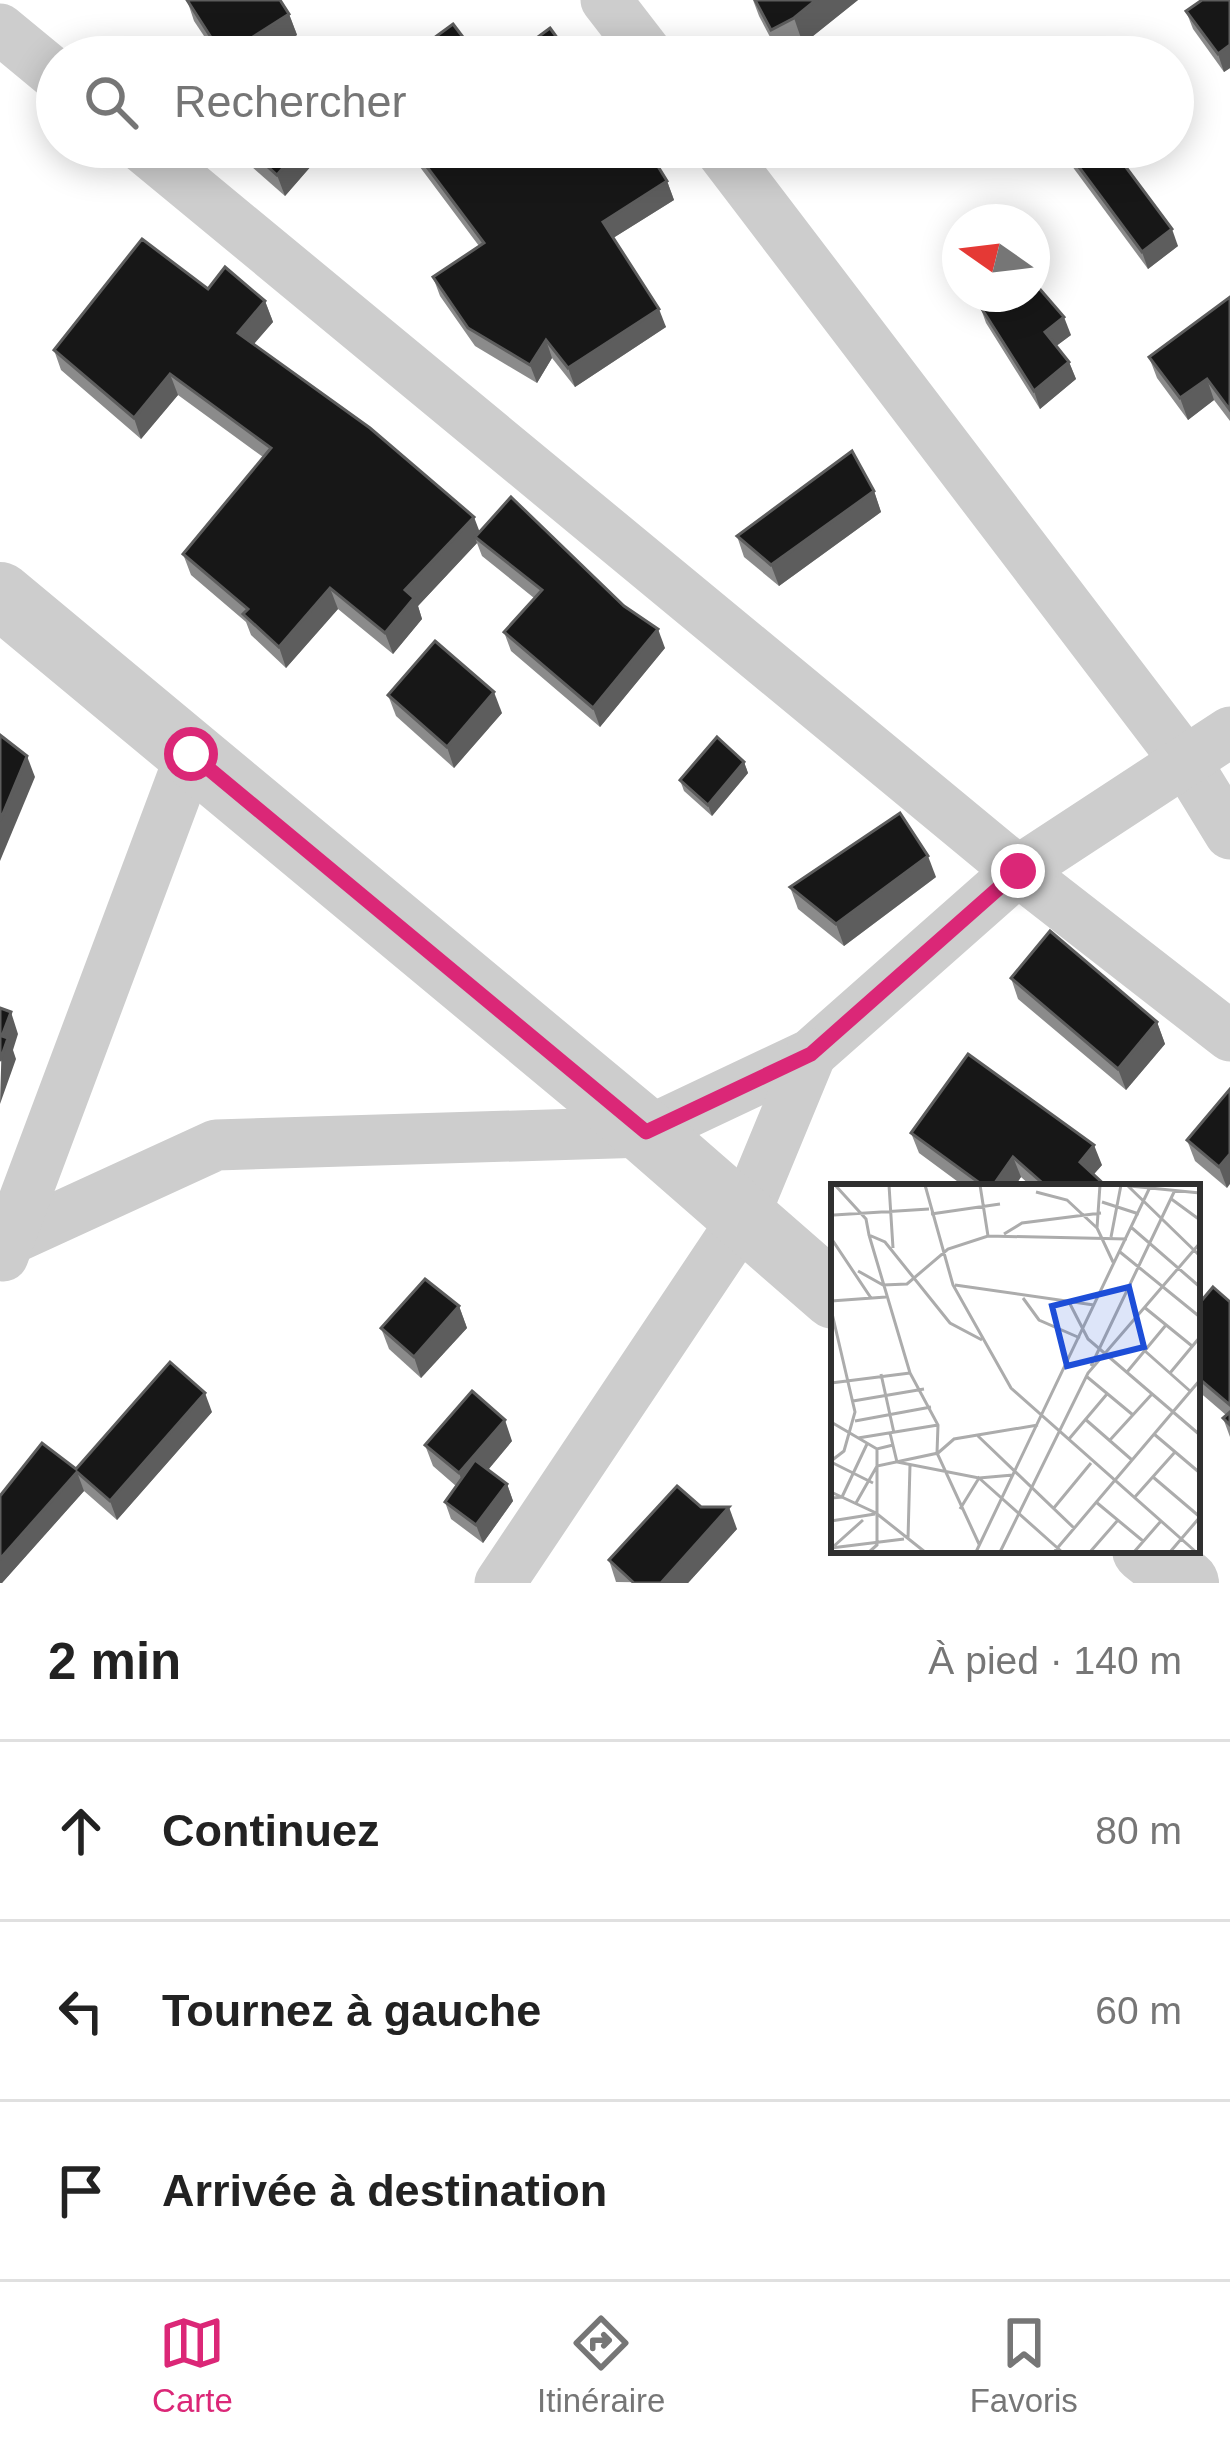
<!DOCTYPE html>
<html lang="fr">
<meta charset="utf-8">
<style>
body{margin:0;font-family:Helvetica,sans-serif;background:#f2f2f2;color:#222}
.compass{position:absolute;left:942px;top:204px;width:108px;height:108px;border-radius:50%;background:#fff;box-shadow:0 6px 30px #0003;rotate:284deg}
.stop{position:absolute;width:36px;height:36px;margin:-27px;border:9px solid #db2777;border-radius:50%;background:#fff}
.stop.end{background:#db2777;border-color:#fff;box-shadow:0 3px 12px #0008}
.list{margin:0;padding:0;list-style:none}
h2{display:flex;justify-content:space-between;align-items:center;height:156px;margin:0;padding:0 48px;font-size:51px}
h2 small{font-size:39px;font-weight:400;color:#767676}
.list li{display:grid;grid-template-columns:78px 1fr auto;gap:36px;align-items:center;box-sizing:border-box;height:180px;padding:0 48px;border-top:3px solid #e0e0e0}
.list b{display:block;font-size:45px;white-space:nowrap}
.list em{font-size:39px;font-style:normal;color:#767676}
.icon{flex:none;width:66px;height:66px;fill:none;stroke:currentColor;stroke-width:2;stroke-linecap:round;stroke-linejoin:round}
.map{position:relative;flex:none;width:1230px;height:1583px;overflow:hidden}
.search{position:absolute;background:#fff;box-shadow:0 6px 30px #0003;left:36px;right:36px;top:36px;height:132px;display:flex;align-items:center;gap:30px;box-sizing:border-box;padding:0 42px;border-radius:66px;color:#767676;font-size:45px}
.sheet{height:696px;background:#fff}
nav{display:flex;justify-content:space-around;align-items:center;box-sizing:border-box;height:168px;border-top:3px solid #e0e0e0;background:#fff;font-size:33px;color:#767676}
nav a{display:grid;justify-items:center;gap:6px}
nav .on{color:#db2777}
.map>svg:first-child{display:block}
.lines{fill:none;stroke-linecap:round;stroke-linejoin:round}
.minor{stroke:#cdcdcd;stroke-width:51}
.tertiary{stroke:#cdcdcd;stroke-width:66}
.wall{fill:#8b8b8b}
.shaded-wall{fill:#5d5d5d}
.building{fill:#171717;stroke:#5d5d5d;stroke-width:3}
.route{stroke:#db2777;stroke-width:15}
.inset-road{fill:none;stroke:#acacac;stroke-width:3}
.view{fill:#1d4ed8;fill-opacity:0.15;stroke:#1d4ed8;stroke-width:6}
.inset-edge{fill:none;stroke:#303030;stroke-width:6}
</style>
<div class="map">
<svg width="1230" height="1583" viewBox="0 0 1230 1583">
<rect width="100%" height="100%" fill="#fff"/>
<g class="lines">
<!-- minor -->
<g class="minor">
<path d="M606,0L650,57"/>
<path d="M0,29L57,76"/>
<path d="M142,147L1018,871L1230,1036"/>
<path d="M718,147L1186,762L1230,834"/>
<path d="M11,1239L216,1145L646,1132L811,1054L1018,871L1230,732"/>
<path d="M3,1256L191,754"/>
<path d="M500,1583L742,1221L811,1054"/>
</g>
<!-- tertiary -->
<g class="tertiary">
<path d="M0,595L646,1132L834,1296"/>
<path d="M1145,1550L1186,1583"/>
</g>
</g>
<!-- wall -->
<g class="wall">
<path d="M187,0L289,14L297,35L263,57H218L194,21Z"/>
<path d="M753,0H858L803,44L780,56L759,16Z"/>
<path d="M1230,0V68L1224,72L1193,29L1186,11Z"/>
<path d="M233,147H324L325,150L285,196L235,152Z"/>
<path d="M405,147H603L615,162L667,181L674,200L613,238L666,327L575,387L552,358L537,383L475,346L440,296L433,277L479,246Z"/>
<path d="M1063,147L1178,246L1148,269L1069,162Z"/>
<path d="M208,289L265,301L273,322L254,344L479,532L665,648L600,727L511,651L504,632L534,598L482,556L477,543L418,606L422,619L393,654L338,609L286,668L251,635L246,622L191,575L183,554L263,457L178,395L141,439L61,370L54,350Z"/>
<path d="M1230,297V421L1214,400L1188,420L1157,378L1149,357Z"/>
<path d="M980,306L1071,335L1056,346L1069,362L1076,379L1040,409L986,323Z"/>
<path d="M874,491L881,512L779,586L744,557L737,536Z"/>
<path d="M388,695L502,713L454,768L396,716Z"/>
<path d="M744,762L748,773L712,816L684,791L680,780Z"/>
<path d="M936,877L844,946L798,909L790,887Z"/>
<path d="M1011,978L1157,1022L1165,1044L1126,1090L1018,999Z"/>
<path d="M1230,1089L1227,1188L1195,1161L1187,1140Z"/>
<path d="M911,1133L1102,1165L1094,1174L1107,1187H1032L1021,1177L1014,1187H965L919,1153Z"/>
<path d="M1230,1302V1437L1223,1418L1226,1415L1197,1390V1306Z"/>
<path d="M459,1306L467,1328L421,1378L389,1349L381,1328Z"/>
<path d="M212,1412L117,1520L84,1491L2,1583H0L76,1469Z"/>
<path d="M512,1441L488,1470L507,1484L513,1501L483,1543L451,1519L445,1502L456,1486L433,1466L425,1445Z"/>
<path d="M701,1507L737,1529L688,1583L616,1582L609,1560Z"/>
</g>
<!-- shaded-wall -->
<g class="shaded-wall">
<path d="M816,0H858L803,44L794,18Z"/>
<path d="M289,14L297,35L263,57H223Z"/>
<path d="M1230,45V68L1224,72L1218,54Z"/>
<path d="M301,147H324L325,150L285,196L277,175Z"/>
<path d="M667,181L674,200L610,240L603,222Z"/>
<path d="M1172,229L1178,246L1148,269L1142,252Z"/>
<path d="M265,301L273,322L245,354L238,333Z"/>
<path d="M659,309L666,327L575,387L568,368Z"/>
<path d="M1064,317L1071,335L1051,350L1045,332Z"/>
<path d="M546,340L552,358L537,383L530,365Z"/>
<path d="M1069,362L1076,379L1040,409L1034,391Z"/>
<path d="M170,374L178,395L141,439L134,418Z"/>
<path d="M1207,379L1214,400L1188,420L1180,398Z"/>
<path d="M874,491L881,512L779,586L771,565Z"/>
<path d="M474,517L482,538L475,537L477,543L418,606L422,619L393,654L385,633L405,590Z"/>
<path d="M330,588L338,609L286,668L279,647Z"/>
<path d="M658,629L665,648L600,727L593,708Z"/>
<path d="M494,692L502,713L454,768L447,747Z"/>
<path d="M27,756L35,777L0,861V821Z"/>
<path d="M744,762L748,773L712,816L708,805Z"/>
<path d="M928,856L936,877L844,946L836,924Z"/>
<path d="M11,1012L18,1034L13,1050L16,1059L0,1104L2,1036Z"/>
<path d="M1157,1022L1165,1044L1126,1090L1118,1069Z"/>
<path d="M1094,1145L1102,1165L1087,1182L1080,1162Z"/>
<path d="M1230,1154V1184L1227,1188L1219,1167Z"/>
<path d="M1013,1157L1021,1177L1014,1187H992Z"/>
<path d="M459,1306L467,1328L421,1378L414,1357Z"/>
<path d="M205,1393L212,1412L117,1520L110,1501Z"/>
<path d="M505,1420L512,1441L467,1495L459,1473Z"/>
<path d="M77,1472L84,1491L2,1583H0V1559Z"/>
<path d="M507,1484L513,1501L483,1543L476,1525Z"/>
<path d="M729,1507L737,1529L688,1583H661Z"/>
</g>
<!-- building -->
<g class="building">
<path d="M187,0H280L289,14L223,56Z"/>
<path d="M755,0H816L794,18L771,30Z"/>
<path d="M1202,0H1230V45L1218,54L1186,11Z"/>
<path d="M453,24L478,57H408Z"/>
<path d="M550,28L571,57H511Z"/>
<path d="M246,147H301L277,175Z"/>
<path d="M412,147H603L615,162L639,147H646L667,181L603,222L659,309L568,368L546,340L530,365L468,328L433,277L484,243Z"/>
<path d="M1064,147H1111L1172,229L1142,252Z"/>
<path d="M142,239L208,289L225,267L265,301L238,333L370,428L474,517L405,590L414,598L385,633L330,588L279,647L243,614L248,609L183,554L271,448L170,374L134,418L54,350Z"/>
<path d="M1032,280L1064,317L1045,332L1069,362L1034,391L980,306L998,294H1032Z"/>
<path d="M1230,297V410L1207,379L1180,398L1149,357Z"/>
<path d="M852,451L874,491L771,565L737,536Z"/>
<path d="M511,497L624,606L658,629L593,708L504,632L542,590L475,537Z"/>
<path d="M435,641L494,692L447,747L388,695Z"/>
<path d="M0,735L27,756L0,821Z"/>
<path d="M717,737L744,762L708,805L680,780Z"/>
<path d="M900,813L928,856L836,924L790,887Z"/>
<path d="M1050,931L1157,1022L1118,1069L1011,978Z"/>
<path d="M0,1008L11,1012L2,1036L8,1038L0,1061Z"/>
<path d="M968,1054L1094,1145L1080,1162L1107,1187H1047L1013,1157L992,1187H985L911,1133Z"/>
<path d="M1230,1089V1154L1219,1167L1187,1140Z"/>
<path d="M425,1279L459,1306L414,1357L381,1328Z"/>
<path d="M1213,1287L1230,1302V1405L1197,1377V1306Z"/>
<path d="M170,1362L205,1393L110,1501L77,1472L0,1559V1496L42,1443L76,1469Z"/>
<path d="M472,1391L505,1420L459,1473L425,1445Z"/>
<path d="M1230,1412V1425L1223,1418Z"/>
<path d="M475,1460L507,1484L476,1525L445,1502Z"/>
<path d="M677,1486L701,1507H729L661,1583H634L609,1560Z"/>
</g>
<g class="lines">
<!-- route -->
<path class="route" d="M191,754L646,1132L811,1054L1018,871"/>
</g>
<!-- overview -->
<g transform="translate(831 1184)">
<rect width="369" height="369" fill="#fff"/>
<path class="inset-road" d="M4,1L35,35L38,51L54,58L119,139L151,156M58,1L62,64M94,1L122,101L180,204L365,368M149,1L157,52M269,1L266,44L282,78M297,2L369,72M299,2L369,9M205,8L236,16L266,44M339,14L369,36M271,18L308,30M100,30L169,20M3,31L98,25M301,44L369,103M173,50L191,39L270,29M38,51L79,189L107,241L106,269L148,360M280,53L290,1M0,54L40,114M289,68L369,133M27,87L52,101L76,100L117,65L157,52L296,55M124,101L263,121M192,114L208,136L249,154M0,117L55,113M238,118L257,155L369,251M313,123L361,162M0,125L24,228L13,267L0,277M314,167L359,207M260,182L344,6M296,188L335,141M339,189L369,153M50,190L63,249M255,192L302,231M0,199L79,189M22,217L93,205M254,235L301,276M24,237L100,223M0,238L46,265L62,261M59,249L66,278L148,294L182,291M323,250L369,289M147,252L243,344M27,254L107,241M238,255L276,210M279,256L321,210M0,278L42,299M322,293L369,333M0,308L45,329L94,368M0,314L11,313L36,260M303,314L344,268M265,318L312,357M25,319L46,282L107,269L123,255L207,241M129,325L148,294L231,368M222,325L260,279M0,337L44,330M77,355L79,281M3,362L32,336M0,364L73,355M38,368L46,361V265M145,368L320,1M169,368L257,189L369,59M223,368L369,196M259,368L287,336M303,368L330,337M339,368L369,333"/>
<path class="view" d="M298,103L313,163L236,182L221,122Z"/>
<rect width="369" height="369" class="inset-edge"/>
</g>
</svg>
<svg class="compass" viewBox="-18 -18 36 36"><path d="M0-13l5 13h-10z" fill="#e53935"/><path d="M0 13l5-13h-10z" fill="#767676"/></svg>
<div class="stop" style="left:191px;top:754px"></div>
<div class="stop end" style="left:1018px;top:871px"></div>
<div class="search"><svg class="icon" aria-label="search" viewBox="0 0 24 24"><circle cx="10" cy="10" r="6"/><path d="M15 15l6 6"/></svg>Rechercher</div>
</div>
<section class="sheet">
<h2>2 min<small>À pied · 140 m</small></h2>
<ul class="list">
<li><svg class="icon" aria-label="ahead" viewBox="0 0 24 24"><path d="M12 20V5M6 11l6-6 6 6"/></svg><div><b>Continuez</b></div><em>80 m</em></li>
<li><svg class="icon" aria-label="left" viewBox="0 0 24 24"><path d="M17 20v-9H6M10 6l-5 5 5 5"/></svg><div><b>Tournez à gauche</b></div><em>60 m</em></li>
<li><svg class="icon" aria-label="arrive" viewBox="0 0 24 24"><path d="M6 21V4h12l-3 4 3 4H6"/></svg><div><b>Arrivée à destination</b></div></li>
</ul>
</section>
<nav>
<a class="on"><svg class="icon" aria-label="map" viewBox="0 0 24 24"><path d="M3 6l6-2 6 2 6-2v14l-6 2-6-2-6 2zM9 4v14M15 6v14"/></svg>Carte</a>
<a><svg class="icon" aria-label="directions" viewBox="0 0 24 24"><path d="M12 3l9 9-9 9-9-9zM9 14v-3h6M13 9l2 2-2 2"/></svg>Itinéraire</a>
<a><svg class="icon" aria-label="saved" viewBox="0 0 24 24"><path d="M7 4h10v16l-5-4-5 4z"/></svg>Favoris</a>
</nav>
